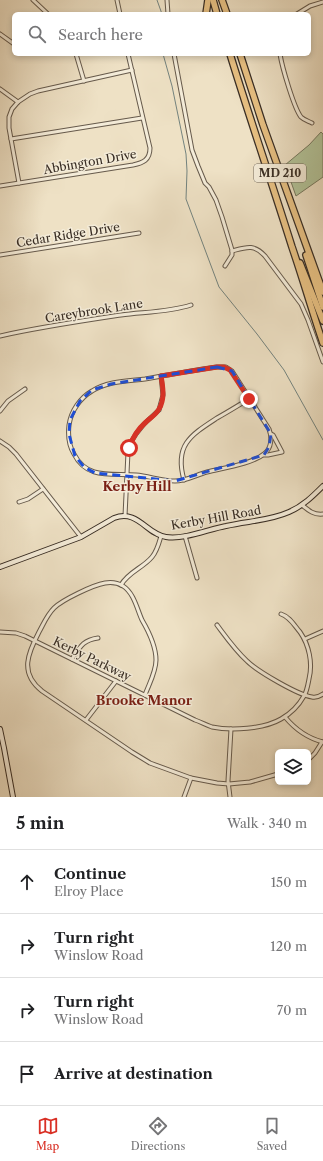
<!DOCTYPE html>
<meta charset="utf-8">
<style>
body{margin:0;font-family:"Libre Caslon Text",serif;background:#f6f6f6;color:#202124}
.controls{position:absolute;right:12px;bottom:12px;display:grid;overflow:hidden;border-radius:6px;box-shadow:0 2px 6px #0003}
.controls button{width:36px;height:36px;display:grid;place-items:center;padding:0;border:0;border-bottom:1px solid #e0e0e0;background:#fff;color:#202124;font:20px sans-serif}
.stop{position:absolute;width:12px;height:12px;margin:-9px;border:3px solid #d93025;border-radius:50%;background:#fff}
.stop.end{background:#d93025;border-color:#fff;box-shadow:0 1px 4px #0008}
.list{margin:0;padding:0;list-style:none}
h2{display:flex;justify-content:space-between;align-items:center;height:52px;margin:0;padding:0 16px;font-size:17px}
h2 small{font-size:13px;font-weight:400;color:#757577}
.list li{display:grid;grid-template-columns:26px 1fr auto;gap:12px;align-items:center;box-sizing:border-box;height:64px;padding:0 16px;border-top:1px solid #e0e0e0}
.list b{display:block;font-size:15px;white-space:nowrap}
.list p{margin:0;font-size:13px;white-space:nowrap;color:#757577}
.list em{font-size:13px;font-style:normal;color:#757577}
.icon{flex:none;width:22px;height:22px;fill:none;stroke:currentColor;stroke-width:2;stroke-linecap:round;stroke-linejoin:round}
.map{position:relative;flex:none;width:323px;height:797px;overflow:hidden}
.search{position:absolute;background:#fff;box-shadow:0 2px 6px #0003;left:12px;right:12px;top:12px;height:44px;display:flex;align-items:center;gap:10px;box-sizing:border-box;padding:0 14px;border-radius:6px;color:#757577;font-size:15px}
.sheet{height:308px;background:#fff}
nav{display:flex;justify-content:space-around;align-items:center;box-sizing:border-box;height:56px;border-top:1px solid #e0e0e0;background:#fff;font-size:11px;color:#757577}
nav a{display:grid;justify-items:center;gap:2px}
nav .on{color:#d93025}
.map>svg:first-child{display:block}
.green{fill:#b3c49a;stroke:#76785f}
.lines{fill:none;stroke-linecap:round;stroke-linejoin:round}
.stream{stroke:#73837f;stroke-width:1}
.street-casing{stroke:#665a4c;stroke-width:5}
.secondary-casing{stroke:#382d24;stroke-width:6}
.highway-casing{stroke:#382d24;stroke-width:8}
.street{stroke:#f4ecd9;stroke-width:3}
.secondary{stroke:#f4ecd9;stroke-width:4}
.highway{stroke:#e7c082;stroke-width:5.5}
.route{stroke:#d93025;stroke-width:5}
.marked{fill:none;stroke:#1d4ed8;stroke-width:3;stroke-dasharray:8 5;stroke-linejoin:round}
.labels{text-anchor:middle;stroke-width:3;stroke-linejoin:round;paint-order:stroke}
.shield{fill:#f4ecd9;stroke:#70665a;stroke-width:1}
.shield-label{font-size:11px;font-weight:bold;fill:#382d24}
.street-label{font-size:12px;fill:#382d24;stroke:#f4ecd9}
.neighbourhood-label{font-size:13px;font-weight:bold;fill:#7a1f14;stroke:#f4ecd9}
</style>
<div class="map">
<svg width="323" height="797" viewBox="0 0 323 797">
<rect width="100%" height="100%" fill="#eee1c5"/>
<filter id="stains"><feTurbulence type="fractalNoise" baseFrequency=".005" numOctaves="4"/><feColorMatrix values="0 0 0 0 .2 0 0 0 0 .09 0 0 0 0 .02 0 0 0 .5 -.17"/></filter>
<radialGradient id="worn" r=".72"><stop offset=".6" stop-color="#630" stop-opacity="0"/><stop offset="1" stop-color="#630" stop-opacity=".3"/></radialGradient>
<!-- green -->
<path class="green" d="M321,132L323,134V177L296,196L285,165L309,145Z"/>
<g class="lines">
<!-- stream -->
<g class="stream">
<path d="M157,0L162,14"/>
<path d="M163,54L172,86L186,154L187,171L186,199L219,287L257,334L284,370L323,440"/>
</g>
<defs>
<g id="street">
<path d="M33,0L48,14"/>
<path d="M117,0L120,14"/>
<path d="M167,0L168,14"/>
<path d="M297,14L310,6L323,2"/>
<path d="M0,34L14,44"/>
<path d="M76,54L84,81"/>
<path d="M174,54L192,150L198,166L205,183L209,187L216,200L222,217L232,250V255L225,266"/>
<path d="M280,54C282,67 294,108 301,117C304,120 308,121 312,123"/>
<path d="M0,89L18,102"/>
<path d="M11,139L142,118"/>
<path d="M19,183L9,128V117L12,109L18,102L30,94L38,91L132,70"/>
<path d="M0,186L133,165C143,163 150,160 150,148L128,54"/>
<path d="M232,251C247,247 254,244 265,256L301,304L308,320L323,362"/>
<path d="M0,255L139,233"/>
<path d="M0,336C40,327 81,321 121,315C144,312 170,312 191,305"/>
<path d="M217,367H226L232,371L269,429C272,437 272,448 264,454C252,464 222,468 207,472C196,475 186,481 175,481C161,481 149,476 136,475C112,473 87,480 74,454C69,446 68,434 69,425C71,411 80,398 92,391C107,381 128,381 145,379C169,375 193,370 217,367Z"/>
<path d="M0,411L8,401L25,389"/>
<path d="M0,441L9,447L16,454L81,537"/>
<path d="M264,455H268L282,452L273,435L271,434"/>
<path d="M184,480C174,445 191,435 217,418C228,412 239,405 249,399"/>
<path d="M19,502L28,499L43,489"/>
<path d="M302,505C309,511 314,515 323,514"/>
<path d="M125,516L128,452L131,442L136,434L144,424L159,410L163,395L161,376"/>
<path d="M185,536L197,578"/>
<path d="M121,585C128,572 143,568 152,557C157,551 159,543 161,536"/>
<path d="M217,625C226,637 235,650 247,661C257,671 298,695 312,697C316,698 320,696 323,694"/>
<path d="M0,632L16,633L25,636L195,720C201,722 206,725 212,727C231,731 264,729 281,719C290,714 299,705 304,696C307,691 308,684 309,679C313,663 309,645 300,632C294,625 290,617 281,614"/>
<path d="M305,639L323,631"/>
<path d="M72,659C80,647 83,640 98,638"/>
<path d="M145,695C149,684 156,672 156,660C156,647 149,632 142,620C137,609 134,593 123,586C118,583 111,582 105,583C93,585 62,600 54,608C47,615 44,623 39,632C28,653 19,673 42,691L132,752L150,763L191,778L217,783L229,784L250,782L278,774"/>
<path d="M285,717C295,729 307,738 323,742"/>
<path d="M86,720L116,681"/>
<path d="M308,760L315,753L322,742"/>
<path d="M184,797L191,778"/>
<path d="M230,797L228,781L231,729"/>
</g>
<g id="secondary">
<path d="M0,567L81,537L114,518C138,509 146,534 166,537C184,540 209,529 226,526C247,521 269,521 289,512C303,506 313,496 323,486"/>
<path d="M0,729L4,748L13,797"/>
</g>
<g id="highway">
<path d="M213,0L217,14"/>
<path d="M222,0L227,14"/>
<path d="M206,14L208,0"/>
<path d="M230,54C250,119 272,183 292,247C303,279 312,311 323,343"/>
<path d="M240,54L263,125L323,292"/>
<path d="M306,255L323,307"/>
<path d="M300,263L323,321"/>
</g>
</defs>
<!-- street casing -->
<use href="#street" class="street-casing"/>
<!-- secondary casing -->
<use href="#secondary" class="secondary-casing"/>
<!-- highway casing -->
<use href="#highway" class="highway-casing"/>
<!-- street -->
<use href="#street" class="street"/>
<!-- secondary -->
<use href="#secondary" class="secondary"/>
<!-- highway -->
<use href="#highway" class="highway"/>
</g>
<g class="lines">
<!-- route -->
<path class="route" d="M129,448C132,439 138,429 146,422C150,418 156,415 159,409C165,399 163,387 161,376L217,367H224L230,370L249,399"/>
</g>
<!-- marked area -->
<path class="marked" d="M217,367L232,371L271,434L269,447L264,455L175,481L95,473L84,467L75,456L69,434L70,420L80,401L92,390L111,384Z"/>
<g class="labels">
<!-- shield labels -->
<rect class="shield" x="254" y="164" width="52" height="18" rx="3"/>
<g class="shield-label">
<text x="280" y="177">MD 210</text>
</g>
<!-- street labels -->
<g class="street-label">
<text transform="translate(90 162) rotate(-10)" y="4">Abbington Drive</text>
<text transform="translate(68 235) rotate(-9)" y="4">Cedar Ridge Drive</text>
<text transform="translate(94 311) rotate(-9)" y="4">Careybrook Lane</text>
<text transform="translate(216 518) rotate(-10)" y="4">Kerby Hill Road</text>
<text transform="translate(92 659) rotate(26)" y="4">Kerby Parkway</text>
</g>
<!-- neighbourhood labels -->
<g class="neighbourhood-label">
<text x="137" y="491">Kerby Hill</text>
<text x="144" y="705">Brooke Manor</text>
</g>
</g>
<rect width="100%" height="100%" filter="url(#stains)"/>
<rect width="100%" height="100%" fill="url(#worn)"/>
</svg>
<div class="controls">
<button><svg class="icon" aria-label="layers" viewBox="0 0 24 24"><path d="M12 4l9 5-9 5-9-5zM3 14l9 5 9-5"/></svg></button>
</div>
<div class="stop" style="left:129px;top:448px"></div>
<div class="stop end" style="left:249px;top:399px"></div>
<div class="search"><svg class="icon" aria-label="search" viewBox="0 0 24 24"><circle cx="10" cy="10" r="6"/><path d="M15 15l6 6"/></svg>Search here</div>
</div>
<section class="sheet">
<h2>5 min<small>Walk · 340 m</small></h2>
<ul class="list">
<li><svg class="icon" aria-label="ahead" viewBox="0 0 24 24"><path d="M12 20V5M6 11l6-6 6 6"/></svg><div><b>Continue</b><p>Elroy Place</p></div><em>150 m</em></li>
<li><svg class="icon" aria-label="right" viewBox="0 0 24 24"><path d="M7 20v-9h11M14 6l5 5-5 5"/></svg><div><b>Turn right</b><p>Winslow Road</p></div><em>120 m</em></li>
<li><svg class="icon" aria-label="right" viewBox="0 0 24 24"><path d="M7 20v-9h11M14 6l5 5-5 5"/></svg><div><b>Turn right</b><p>Winslow Road</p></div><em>70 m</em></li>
<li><svg class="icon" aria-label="arrive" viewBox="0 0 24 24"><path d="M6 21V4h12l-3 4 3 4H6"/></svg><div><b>Arrive at destination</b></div></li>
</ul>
</section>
<nav>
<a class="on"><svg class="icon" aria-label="map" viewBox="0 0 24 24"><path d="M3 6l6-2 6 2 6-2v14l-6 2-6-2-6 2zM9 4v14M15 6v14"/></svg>Map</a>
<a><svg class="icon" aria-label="directions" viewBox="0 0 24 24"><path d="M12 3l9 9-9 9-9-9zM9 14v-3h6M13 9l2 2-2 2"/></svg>Directions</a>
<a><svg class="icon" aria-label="saved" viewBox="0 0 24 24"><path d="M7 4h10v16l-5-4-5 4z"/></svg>Saved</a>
</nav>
